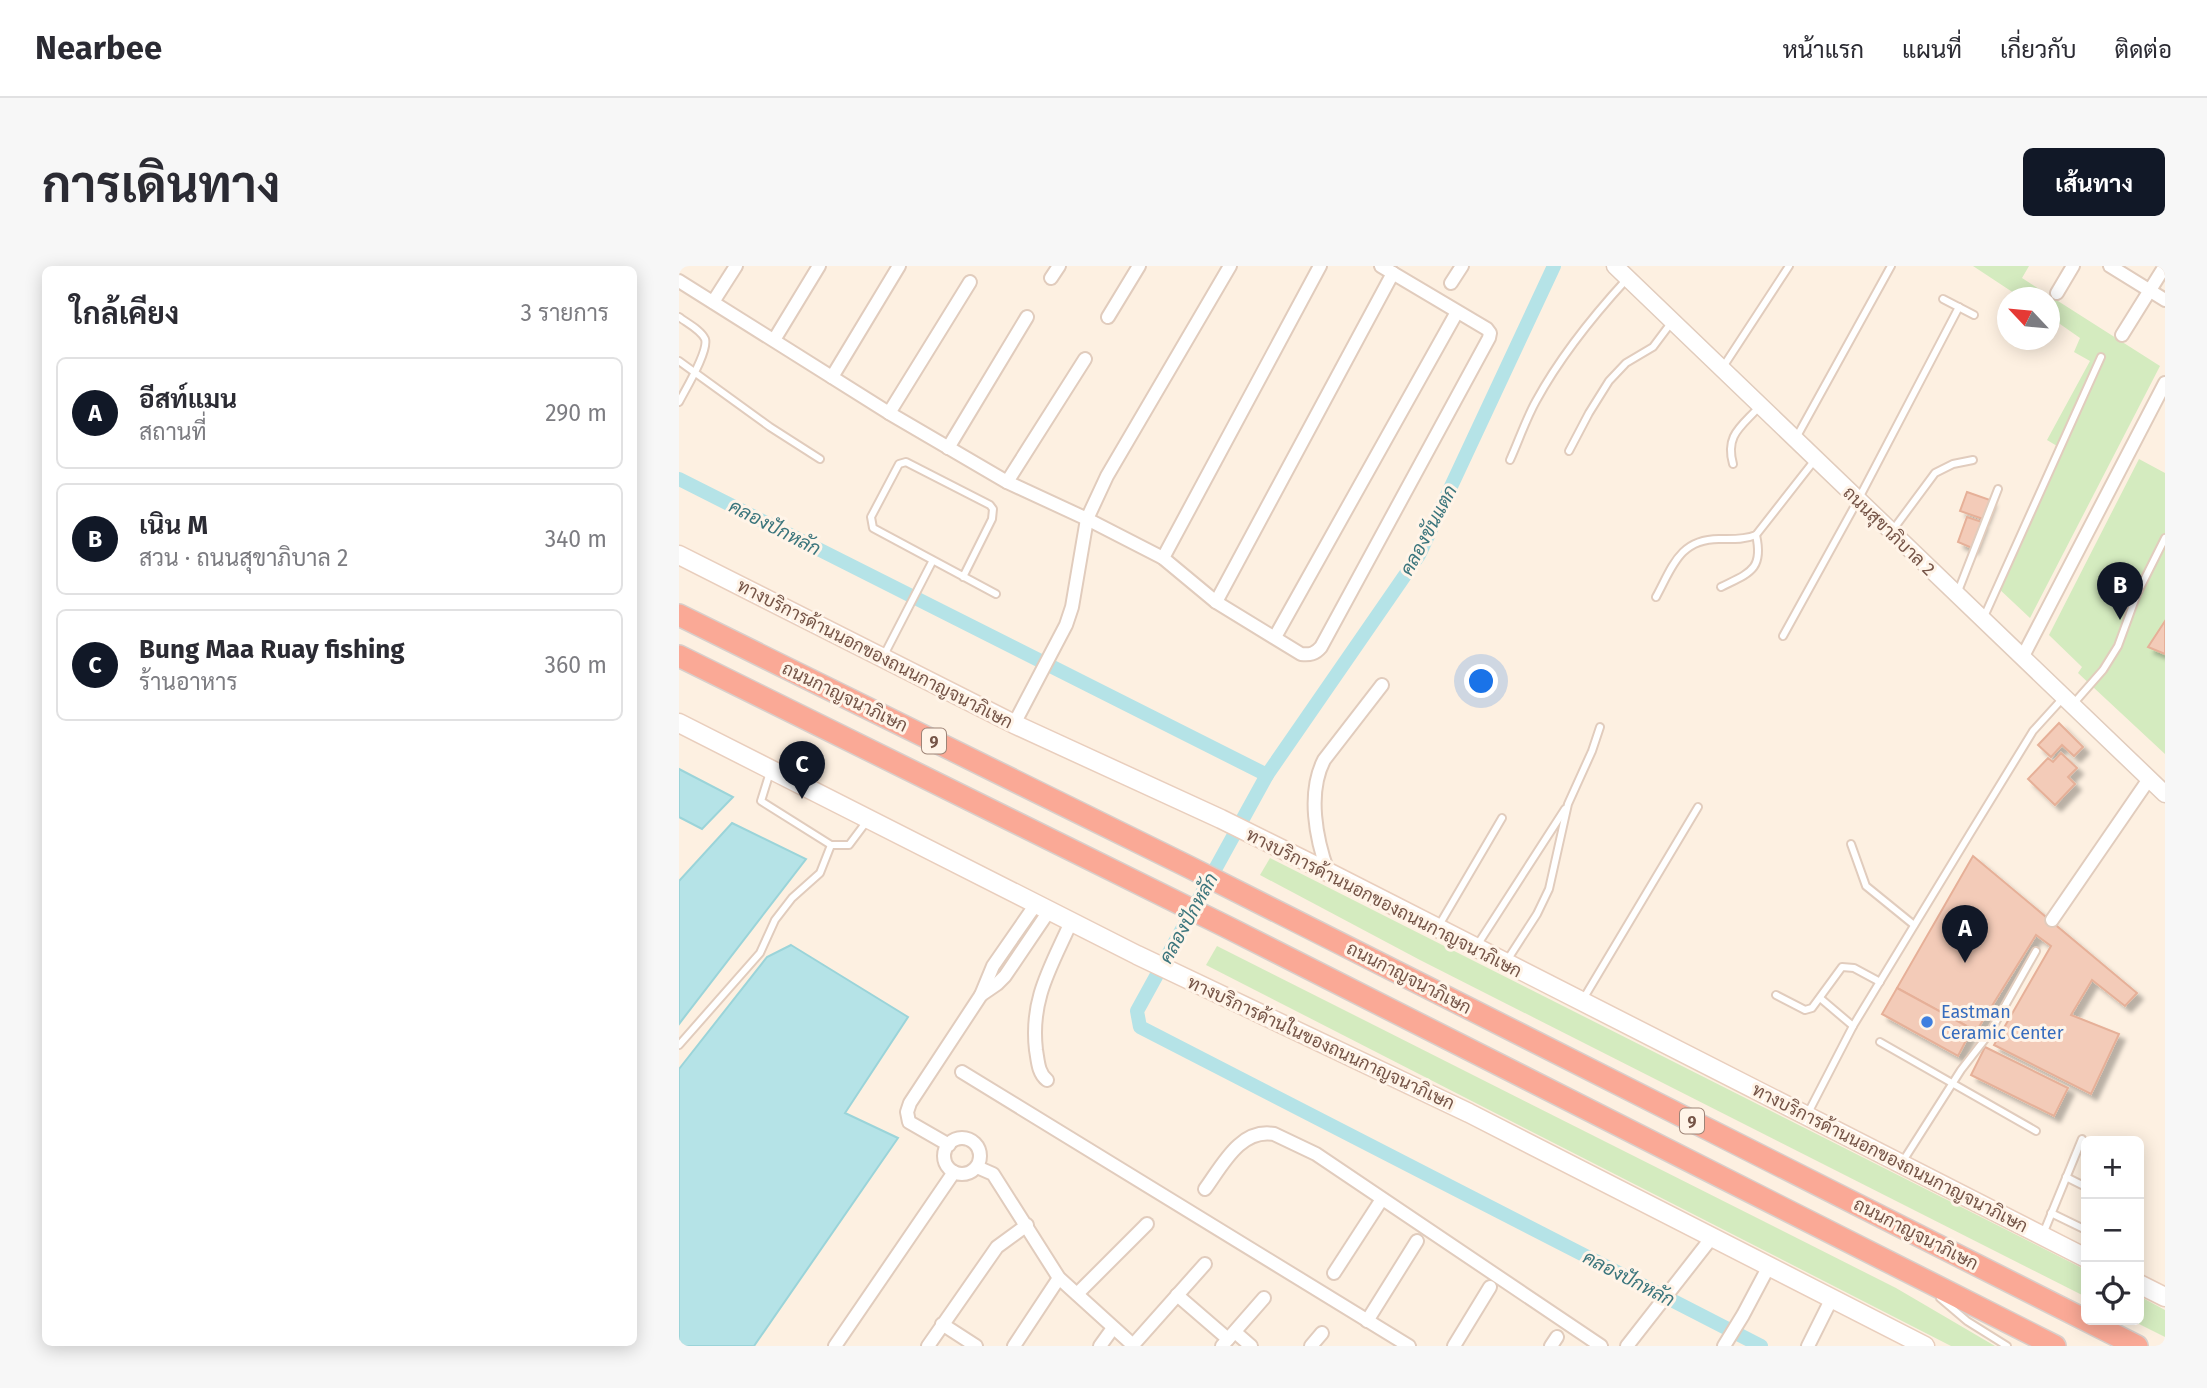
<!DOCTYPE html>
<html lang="th">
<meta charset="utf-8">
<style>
body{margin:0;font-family:"Fira Sans",Sarabun,sans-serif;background:#f7f7f7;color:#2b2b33}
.controls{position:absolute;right:21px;bottom:21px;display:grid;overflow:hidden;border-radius:10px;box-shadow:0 4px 18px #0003}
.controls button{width:63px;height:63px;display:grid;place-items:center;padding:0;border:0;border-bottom:2px solid #e1e1e2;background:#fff;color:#2b2b33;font:35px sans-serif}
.compass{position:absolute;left:1318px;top:21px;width:63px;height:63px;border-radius:50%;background:#fff;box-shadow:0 4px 18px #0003;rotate:296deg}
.you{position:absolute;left:803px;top:416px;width:24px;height:24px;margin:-18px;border:5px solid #fff;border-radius:50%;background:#1a73e8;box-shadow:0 0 0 10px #1a73e833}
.badge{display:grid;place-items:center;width:46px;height:46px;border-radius:50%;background:#111827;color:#fff;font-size:23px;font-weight:700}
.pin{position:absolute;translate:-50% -58px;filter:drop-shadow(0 2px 4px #0008)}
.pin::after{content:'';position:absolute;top:37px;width:24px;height:21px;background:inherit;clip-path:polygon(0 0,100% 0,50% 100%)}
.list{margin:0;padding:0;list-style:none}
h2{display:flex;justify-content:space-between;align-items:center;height:91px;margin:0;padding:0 28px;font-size:30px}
h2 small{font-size:23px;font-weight:400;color:#7c7c81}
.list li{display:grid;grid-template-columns:46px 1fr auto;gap:21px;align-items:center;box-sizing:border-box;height:112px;margin:0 14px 14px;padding:0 14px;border:2px solid #e1e1e2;border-radius:10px}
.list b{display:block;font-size:26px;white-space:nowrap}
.list p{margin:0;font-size:23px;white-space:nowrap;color:#7c7c81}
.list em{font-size:23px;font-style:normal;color:#7c7c81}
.icon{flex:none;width:38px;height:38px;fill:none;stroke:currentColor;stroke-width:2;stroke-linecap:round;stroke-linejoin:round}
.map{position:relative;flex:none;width:1486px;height:1080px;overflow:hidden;border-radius:10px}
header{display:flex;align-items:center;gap:42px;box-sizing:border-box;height:98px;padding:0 35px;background:#fff;border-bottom:2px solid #e1e1e2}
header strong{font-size:33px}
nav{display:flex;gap:38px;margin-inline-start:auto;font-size:24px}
.intro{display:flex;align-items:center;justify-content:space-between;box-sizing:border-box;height:168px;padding:0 42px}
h1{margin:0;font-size:49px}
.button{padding:18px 32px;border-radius:10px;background:#111827;color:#fff;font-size:24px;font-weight:700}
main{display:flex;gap:42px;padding:0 42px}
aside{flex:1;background:#fff;border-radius:10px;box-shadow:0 4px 18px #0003}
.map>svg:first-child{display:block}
.green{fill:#d4ebbf}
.water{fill:#b5e3e7;stroke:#9bd4d9;stroke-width:2}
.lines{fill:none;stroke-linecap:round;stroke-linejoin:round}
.canal{stroke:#b5e3e7;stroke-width:14}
.building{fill:#f3cbb8;stroke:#e6b098;stroke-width:2;filter:url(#shadow)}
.service-casing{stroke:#e1ccbd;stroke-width:10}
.minor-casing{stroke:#e1ccbd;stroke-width:16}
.tertiary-casing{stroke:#e1ccbd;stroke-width:19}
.secondary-casing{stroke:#e9cebd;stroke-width:21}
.motorway-casing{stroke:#d8cfcb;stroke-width:24}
.service{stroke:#fff;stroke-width:6}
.minor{stroke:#fff;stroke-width:12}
.tertiary{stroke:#fff;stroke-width:16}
.secondary{stroke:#fff;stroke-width:18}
.motorway{stroke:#faa996;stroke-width:21}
.shop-dot{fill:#3f7fe0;stroke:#fff4e8;stroke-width:2.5}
.labels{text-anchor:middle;stroke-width:6;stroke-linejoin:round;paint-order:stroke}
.shield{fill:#fff4e8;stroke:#9e8477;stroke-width:2}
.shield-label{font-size:16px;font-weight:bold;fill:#755447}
.street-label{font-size:18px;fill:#755447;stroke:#fff4e8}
.shop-label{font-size:18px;fill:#366cbe;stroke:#fff4e8;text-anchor:start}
.water-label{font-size:19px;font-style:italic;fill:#3b757c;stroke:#fff4e8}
</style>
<header>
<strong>Nearbee</strong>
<nav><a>หน้าแรก</a><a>แผนที่</a><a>เกี่ยวกับ</a><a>ติดต่อ</a></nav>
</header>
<div class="intro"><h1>การเดินทาง</h1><a class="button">เส้นทาง</a></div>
<main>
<aside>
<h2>ใกล้เคียง<small>3 รายการ</small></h2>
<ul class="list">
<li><span class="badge">A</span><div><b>อีสท์แมน</b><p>สถานที่</p></div><em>290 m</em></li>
<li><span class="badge">B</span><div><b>เนิน M</b><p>สวน · ถนนสุขาภิบาล 2</p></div><em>340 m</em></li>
<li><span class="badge">C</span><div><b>Bung Maa Ruay fishing</b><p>ร้านอาหาร</p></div><em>360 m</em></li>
</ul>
</aside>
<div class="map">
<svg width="1486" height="1080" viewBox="0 0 1486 1080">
<defs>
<filter id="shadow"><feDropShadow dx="6" dy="6" stdDeviation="2" flood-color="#0004"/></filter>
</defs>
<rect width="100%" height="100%" fill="#fdf0e1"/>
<!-- green -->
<g class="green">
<path d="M1294,0H1350L1343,12L1481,100L1351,352L1318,321L1378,180L1368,174L1411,95L1395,86L1401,72L1371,51L1370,32L1341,31Z"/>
<path d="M1460,193L1486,207V488L1399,407L1403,401L1370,369Z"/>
<path d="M591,592L1407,1004V1031L741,694L581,609Z"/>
<path d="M538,680L1217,1022L1316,1080H1272L527,699Z"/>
<path d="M1460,1030L1486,1044V1071L1452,1054H1460Z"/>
</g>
<!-- water -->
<g class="water">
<path d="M0,503L54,531L23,563L0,551Z"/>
<path d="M53,557L127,593L0,758V615Z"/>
<path d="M112,679L229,751L166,847L219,872L75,1080H0V803L88,691Z"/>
</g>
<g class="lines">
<!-- canal -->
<g class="canal">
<path d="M875,0L740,289L588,509L458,745L461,761L1082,1080"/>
<path d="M0,213L588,509"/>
</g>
</g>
<!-- building -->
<g class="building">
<path d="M1288,226L1311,234L1304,253L1281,245Z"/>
<path d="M1288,251L1303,256L1293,282L1279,276Z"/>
<path d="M1486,355V388L1469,381Z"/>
<path d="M1380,457L1404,481L1395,490L1383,479L1372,491L1359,479Z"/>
<path d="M1382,487L1398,502L1389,511L1396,518L1376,539L1349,513L1369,492L1374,496Z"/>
<path d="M1294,590L1458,727L1446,740L1413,714L1392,749L1440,768L1412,828L1315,779L1372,680L1357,669L1298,764L1293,763L1218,722Z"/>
<path d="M1218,722L1293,763L1279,790L1203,748Z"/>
<path d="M1306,781L1389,822L1375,850L1292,809Z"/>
</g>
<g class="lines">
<defs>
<g id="service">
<path d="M1264,33L1295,49"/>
<path d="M0,51C8,57 22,64 26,73C30,85 6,124 0,136"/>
<path d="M0,95L91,161L141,193"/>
<path d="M1044,101L1110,0"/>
<path d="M1117,172L1212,0"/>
<path d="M890,185L910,147L930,115L947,97L974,81L992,57"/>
<path d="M831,194C840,174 847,153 857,135C881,91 914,50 947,14"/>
<path d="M1054,198C1046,169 1062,161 1080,141"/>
<path d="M1213,265L1256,207L1274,198L1294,194"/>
<path d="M284,311L313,253L314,243L311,239L227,196L220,198L192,251L194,262L317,328"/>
<path d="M1042,321C1070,307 1085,304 1077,269"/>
<path d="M1278,328L1319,223"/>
<path d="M977,331C993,302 1000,273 1040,273C1052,273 1065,274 1077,269L1135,195"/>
<path d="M1304,353L1422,91"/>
<path d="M1104,370L1179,234L1280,41"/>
<path d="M204,391L253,296"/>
<path d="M1395,437L1424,404L1439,380L1458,328L1486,272"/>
<path d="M91,506L82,535L152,579H170L188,555"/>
<path d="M1172,578L1187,620L1235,659"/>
<path d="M759,661L823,552"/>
<path d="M797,681L886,543"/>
<path d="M827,696L858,648L870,623L889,538L913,485L921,461"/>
<path d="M1097,729L1126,744L1133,742L1163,701L1175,702L1201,716"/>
<path d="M1141,732L1174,760"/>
<path d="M903,735L1019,541"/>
<path d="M1201,776L1357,865"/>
<path d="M0,779L81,687L96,654L113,632L141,607L152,579"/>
<path d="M1129,847L1174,760L1292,566L1354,465L1384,432"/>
<path d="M1224,895L1282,804L1310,768L1357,685"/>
<path d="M1387,911L1407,921"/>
<path d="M1372,947L1407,964"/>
<path d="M1364,968L1403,873"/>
<path d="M1261,1032L1288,1055L1328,1080"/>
</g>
<g id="minor">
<path d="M1431,0L1486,34"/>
<path d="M372,12L380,0"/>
<path d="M0,15L210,147L328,216L408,253L484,292L537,336L622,388C631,389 636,388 642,381L810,72L811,67L808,63L702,0"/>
<path d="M772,17L783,0"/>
<path d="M1378,27L1394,0"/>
<path d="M34,36L57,0"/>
<path d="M429,51L460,0"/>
<path d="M1443,69L1486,0"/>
<path d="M95,74L140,0"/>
<path d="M153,111L220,0"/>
<path d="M210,147L291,16"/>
<path d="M269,182L348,51"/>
<path d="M328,216L406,93"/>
<path d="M484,292L641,0"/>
<path d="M537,336L714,7"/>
<path d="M596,371L778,46"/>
<path d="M1343,392L1486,117"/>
<path d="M335,458L387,359L393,341L408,253L428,210L551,0"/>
<path d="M649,606C637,573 628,527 645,494L703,419"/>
<path d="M1373,654L1470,513"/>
<path d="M302,729L318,718L326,710L370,645"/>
<path d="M283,806L730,1080"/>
<path d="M368,814C359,807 359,795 357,784C351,733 372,701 392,656"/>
<circle cx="283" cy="890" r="18"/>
<path d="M270,879L230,856L228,846L231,837L302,729L314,700L357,638"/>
<path d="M298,901L314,908L380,1012L455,1080"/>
<path d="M526,923C543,900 561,862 595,868L637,888L922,1080"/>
<path d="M655,1007L703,933"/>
<path d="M398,1028L468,958"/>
<path d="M498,1029L549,1073"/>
<path d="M688,1055L738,975"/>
<path d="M263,1058L297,1080"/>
<path d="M556,1066L572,1080"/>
<path d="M454,1079L526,998"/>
<path d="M156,1080L275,906"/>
<path d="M249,1080L318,981L348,959"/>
<path d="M335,1080L380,1012"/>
<path d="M421,1080L434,1062"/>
<path d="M543,1080L585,1032"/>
<path d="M632,1080L643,1067"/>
<path d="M775,1080L811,1021"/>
<path d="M872,1080L878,1071"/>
<path d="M948,1080L1034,970"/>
<path d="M1045,1080L1064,1049L1090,1000"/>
<path d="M1129,1080L1153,1032"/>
</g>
<path id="tertiary" d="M936,0L1486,528"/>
<g id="secondary">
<path d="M0,289L335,458L542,553L649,606L1407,992"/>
<path d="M0,457L458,689L790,847L1246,1080"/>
<path d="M1460,1018L1486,1031"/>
</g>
<g id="motorway">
<path d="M0,349L510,601L1458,1080"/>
<path d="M0,390L548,661L1376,1080"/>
</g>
</defs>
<!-- service casing -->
<use href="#service" class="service-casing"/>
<!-- minor casing -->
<use href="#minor" class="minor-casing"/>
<!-- tertiary casing -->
<use href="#tertiary" class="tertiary-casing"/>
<!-- secondary casing -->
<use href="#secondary" class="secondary-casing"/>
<!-- motorway casing -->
<use href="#motorway" class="motorway-casing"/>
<!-- service -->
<use href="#service" class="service"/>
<!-- minor -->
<use href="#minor" class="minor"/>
<!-- tertiary -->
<use href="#tertiary" class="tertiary"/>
<!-- secondary -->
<use href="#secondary" class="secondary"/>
<!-- motorway -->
<use href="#motorway" class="motorway"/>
</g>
<!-- markers -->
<circle class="shop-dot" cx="1248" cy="756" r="7"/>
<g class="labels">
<!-- shield labels -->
<g class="shield">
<rect x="243" y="462.5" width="24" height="25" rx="5"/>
<rect x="1001" y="842.5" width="24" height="25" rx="5"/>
</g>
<g class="shield-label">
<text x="255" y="481">9</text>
<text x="1013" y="861">9</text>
</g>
<!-- street labels -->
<g class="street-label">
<text transform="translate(1210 265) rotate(44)" y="6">ถนนสุขาภิบาล 2</text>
<text transform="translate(196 388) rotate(27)" y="6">ทางบริการด้านนอกของถนนกาญจนาภิเษก</text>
<text transform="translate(166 431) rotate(26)" y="6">ถนนกาญจนาภิเษก</text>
<text transform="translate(705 637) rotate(27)" y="6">ทางบริการด้านนอกของถนนกาญจนาภิเษก</text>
<text transform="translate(730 712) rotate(27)" y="6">ถนนกาญจนาภิเษก</text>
<text transform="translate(642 777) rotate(25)" y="6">ทางบริการด้านในของถนนกาญจนาภิเษก</text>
<text transform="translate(1211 892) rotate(27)" y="6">ทางบริการด้านนอกของถนนกาญจนาภิเษก</text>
<text transform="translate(1237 968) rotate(27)" y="6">ถนนกาญจนาภิเษก</text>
</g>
<!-- shop labels -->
<g class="shop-label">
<text x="1262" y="752">Eastman<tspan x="1262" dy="21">Ceramic Center</tspan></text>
</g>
<!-- water labels -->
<g class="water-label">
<text transform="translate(96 261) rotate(27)" y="7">คลองปักหลัก</text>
<text transform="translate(749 264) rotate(-62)" y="7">คลองขันแตก</text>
<text transform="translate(509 652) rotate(-61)" y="7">คลองปักหลัก</text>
<text transform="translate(950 1012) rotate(27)" y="7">คลองปักหลัก</text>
</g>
</g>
</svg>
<div class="controls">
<button>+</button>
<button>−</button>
<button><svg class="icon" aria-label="locate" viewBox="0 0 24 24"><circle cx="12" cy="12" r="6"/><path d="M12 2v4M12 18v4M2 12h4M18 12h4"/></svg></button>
</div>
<svg class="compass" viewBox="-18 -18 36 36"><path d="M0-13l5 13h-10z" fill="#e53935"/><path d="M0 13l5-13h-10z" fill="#7c7c81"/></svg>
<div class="you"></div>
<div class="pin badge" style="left:1286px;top:697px">A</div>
<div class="pin badge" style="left:1441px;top:354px">B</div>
<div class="pin badge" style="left:123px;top:533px">C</div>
</div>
</main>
